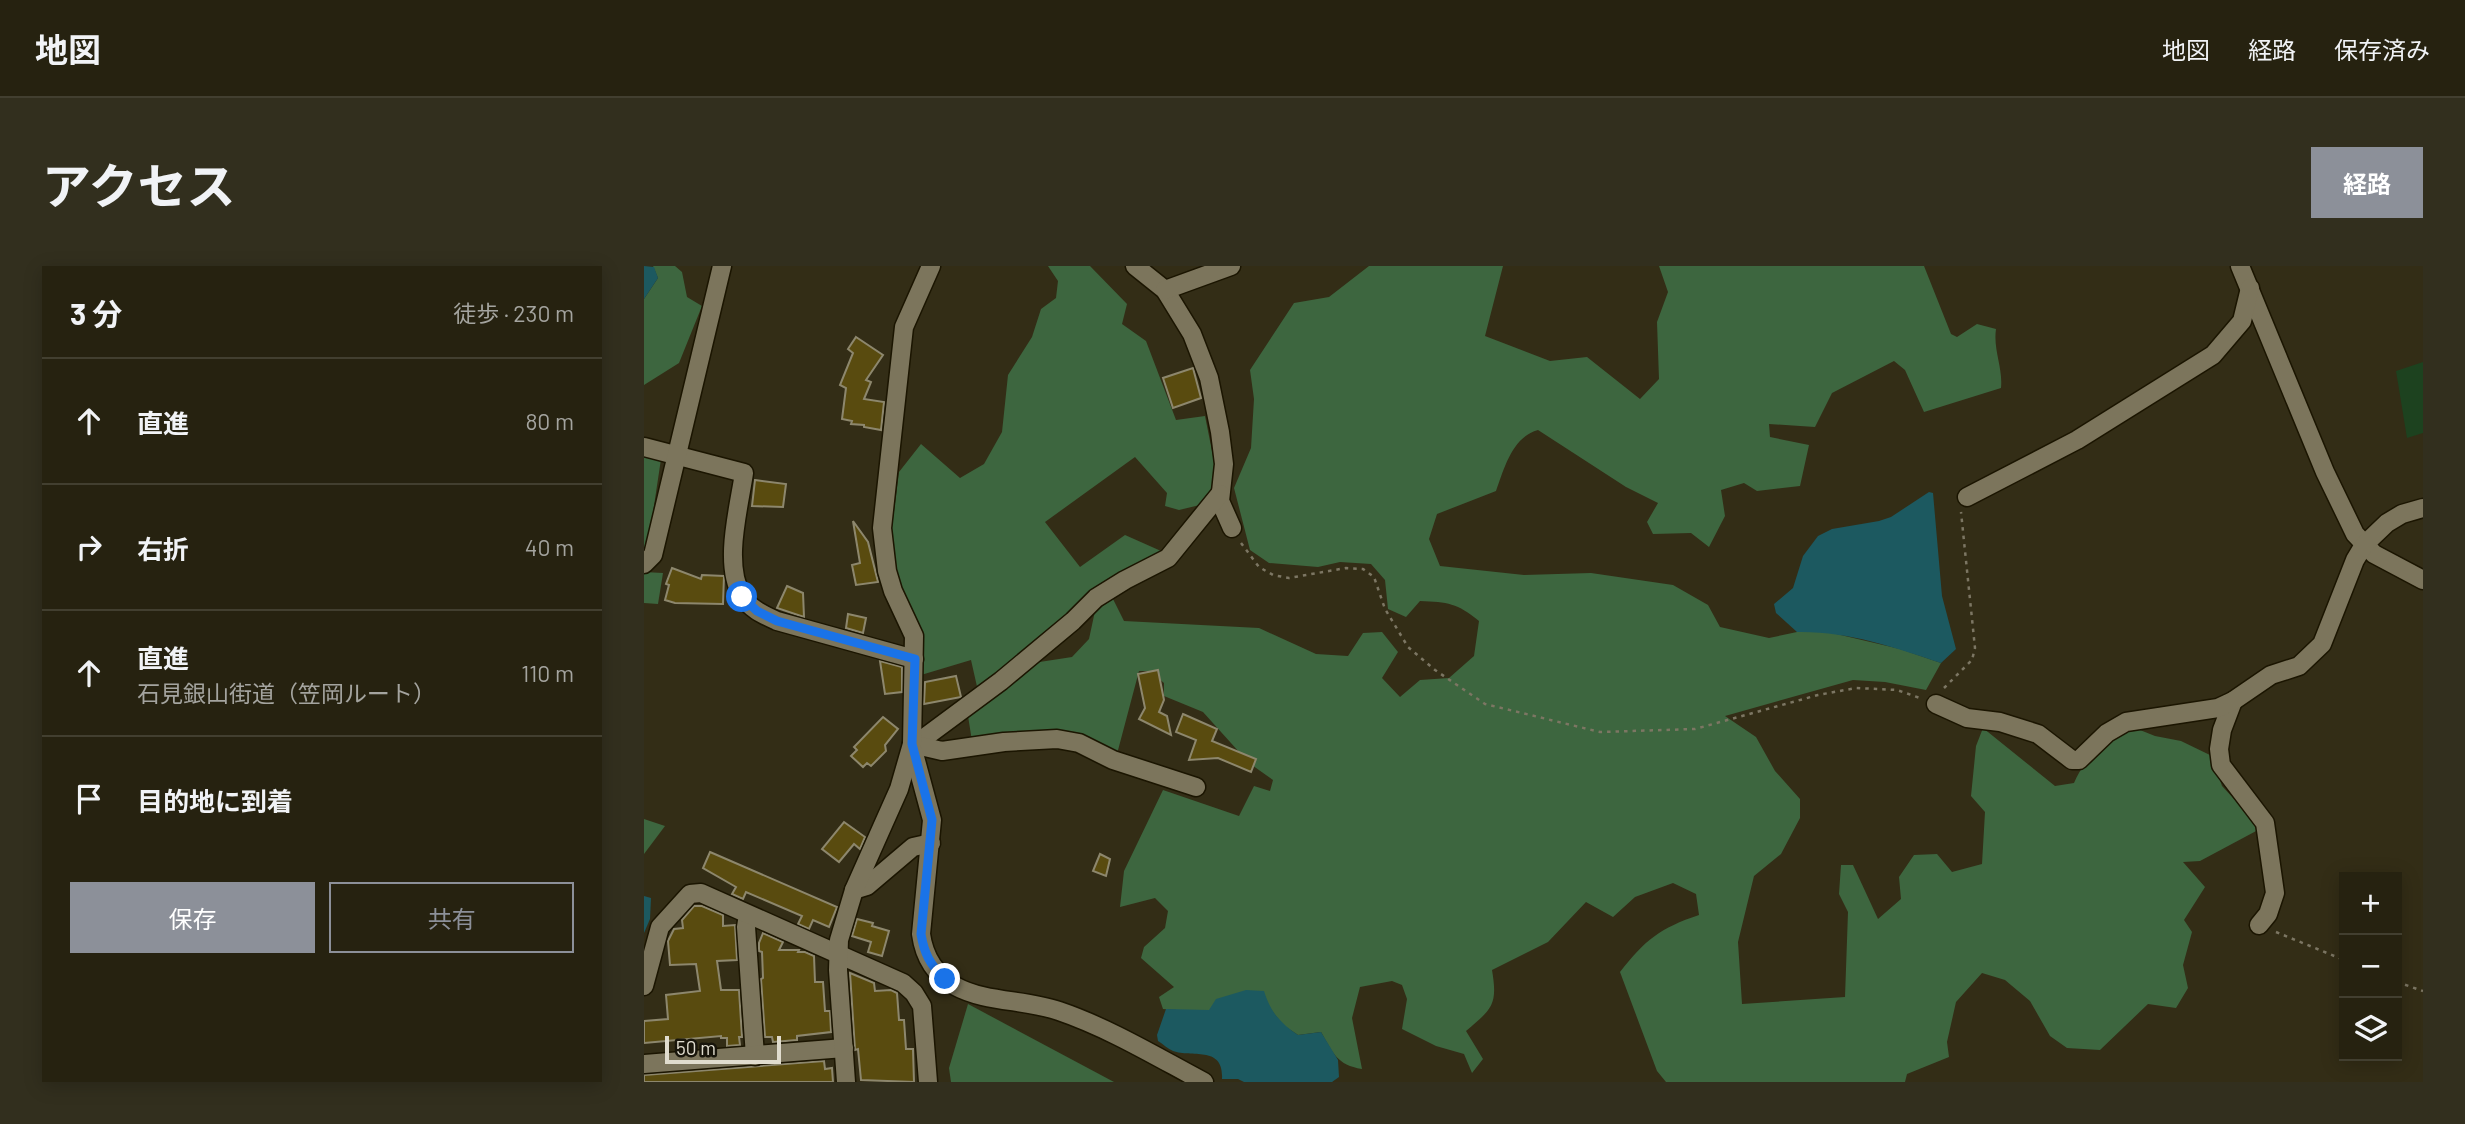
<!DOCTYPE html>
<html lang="ja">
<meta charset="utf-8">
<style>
body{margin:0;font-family:Barlow,"Noto Sans JP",sans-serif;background:#322f1e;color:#f1f3f6}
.controls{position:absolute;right:21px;bottom:21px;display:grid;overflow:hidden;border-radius:0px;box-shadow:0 4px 18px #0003}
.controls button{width:63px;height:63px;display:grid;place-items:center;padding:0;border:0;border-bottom:2px solid #423f30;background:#262210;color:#f1f3f6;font:35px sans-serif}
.scale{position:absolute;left:21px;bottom:18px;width:116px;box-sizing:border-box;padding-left:7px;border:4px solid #e0dcce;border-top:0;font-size:19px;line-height:24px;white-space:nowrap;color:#e0dcce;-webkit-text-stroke:5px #18150b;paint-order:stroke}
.stop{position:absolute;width:21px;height:21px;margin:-16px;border:5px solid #1a73e8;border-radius:50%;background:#fff}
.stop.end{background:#1a73e8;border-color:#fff;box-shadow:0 2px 7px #0008}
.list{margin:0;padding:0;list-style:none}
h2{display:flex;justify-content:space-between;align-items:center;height:91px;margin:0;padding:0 28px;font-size:30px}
h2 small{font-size:23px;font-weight:400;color:#a4a49f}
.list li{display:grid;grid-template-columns:46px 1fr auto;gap:21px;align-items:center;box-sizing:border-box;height:126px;padding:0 28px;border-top:2px solid #423f30}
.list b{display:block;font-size:26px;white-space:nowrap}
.list p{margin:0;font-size:23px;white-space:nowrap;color:#a4a49f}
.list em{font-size:23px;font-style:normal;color:#a4a49f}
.actions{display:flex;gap:14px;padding:21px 28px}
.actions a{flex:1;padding:16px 0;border:2px solid #8c9099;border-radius:0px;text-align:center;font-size:24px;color:#8c9099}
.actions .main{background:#8c9099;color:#fff}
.icon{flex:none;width:38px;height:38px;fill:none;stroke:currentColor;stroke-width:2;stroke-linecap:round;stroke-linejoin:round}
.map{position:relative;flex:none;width:1779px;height:816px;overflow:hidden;border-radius:0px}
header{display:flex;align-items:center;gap:42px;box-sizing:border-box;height:98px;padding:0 35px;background:#262210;border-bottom:2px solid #423f30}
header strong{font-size:33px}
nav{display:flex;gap:38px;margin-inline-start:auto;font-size:24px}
.intro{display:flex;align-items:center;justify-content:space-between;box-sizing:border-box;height:168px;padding:0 42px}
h1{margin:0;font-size:49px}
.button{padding:18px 32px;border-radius:0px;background:#8c9099;color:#fff;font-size:24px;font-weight:700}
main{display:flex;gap:42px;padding:0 42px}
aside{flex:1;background:#262210;border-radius:0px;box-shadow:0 4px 18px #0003}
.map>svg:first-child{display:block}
.green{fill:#1d421f}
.forest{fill:#3d663f}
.water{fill:#1c5960}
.building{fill:#594b0f;stroke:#8d876d;stroke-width:2}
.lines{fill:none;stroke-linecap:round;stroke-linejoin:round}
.minor-casing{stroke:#1b1501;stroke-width:21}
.path{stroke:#7c7663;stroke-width:2.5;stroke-dasharray:3.5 5;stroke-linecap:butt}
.minor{stroke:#7c755c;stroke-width:18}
.route{stroke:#1a73e8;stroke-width:9}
</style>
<header>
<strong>地図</strong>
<nav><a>地図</a><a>経路</a><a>保存済み</a></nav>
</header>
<div class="intro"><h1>アクセス</h1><a class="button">経路</a></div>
<main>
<aside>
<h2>3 分<small>徒歩 · 230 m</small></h2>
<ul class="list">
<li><svg class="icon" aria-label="ahead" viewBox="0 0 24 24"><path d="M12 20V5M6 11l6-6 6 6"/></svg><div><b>直進</b></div><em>80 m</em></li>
<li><svg class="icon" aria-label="right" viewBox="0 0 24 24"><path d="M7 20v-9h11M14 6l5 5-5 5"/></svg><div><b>右折</b></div><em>40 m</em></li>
<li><svg class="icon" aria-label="ahead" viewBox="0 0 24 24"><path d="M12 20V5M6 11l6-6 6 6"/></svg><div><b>直進</b><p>石見銀山街道（笠岡ルート）</p></div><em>110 m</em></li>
<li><svg class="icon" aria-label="arrive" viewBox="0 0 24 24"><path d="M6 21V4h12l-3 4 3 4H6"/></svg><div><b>目的地に到着</b></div></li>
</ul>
<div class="actions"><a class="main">保存</a><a>共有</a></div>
</aside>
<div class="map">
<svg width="1779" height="816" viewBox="0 0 1779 816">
<rect width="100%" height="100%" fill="#332d16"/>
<!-- green -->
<path class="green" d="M1779,96V167L1763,172L1752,105Z"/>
<!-- forest -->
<g class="forest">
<path d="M9,0H31L38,6L43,31L58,40L35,97L0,119V33L14,12Z"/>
<path d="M404,0H446L483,38L478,58L502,75L532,154L561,150L574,215L560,238L535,244L521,240L523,227L491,191L401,256L436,301L481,269L517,285L334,425L327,394L277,409L278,368L250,305L247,269L255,206L277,178L316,212L340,198L358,166L364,109L388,71L397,43L412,32L414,15Z"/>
<path d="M725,0H859L841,70L906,95L943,91L996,133L1015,113L1013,56L1024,26L1015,0H1280L1307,68L1313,71L1333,58L1352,63C1349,84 1359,101 1357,122L1280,146L1261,104L1250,95L1188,127L1171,161L1125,158L1126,171L1165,179L1156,220L1113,225L1100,217L1077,224L1081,250L1065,281L1047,267L1009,268L1003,256L1014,237L982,221L894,164C868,171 860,203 852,225L793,248L785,273L796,300L880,309L947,307L1029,319L1064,339L1076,361L1125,372L1153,366H1184L1256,383L1297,397L1282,424L1241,416L1209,414L1081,450L1112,471L1131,505L1156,533V552L1137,588L1110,610L1094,676L1098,738L1201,731L1204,646L1195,628L1197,599H1209L1234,653L1257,633L1255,611L1270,589L1293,588L1308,606L1338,598L1341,546L1327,530L1332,480L1339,462L1411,520L1430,517C1440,492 1464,474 1486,460L1511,470L1537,475L1568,490L1578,520L1603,547L1614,564L1556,595L1539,596L1561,621L1540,654L1548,666L1539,699L1544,722L1532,742L1504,738L1456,784L1423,782L1406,770L1386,735L1361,714L1338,707L1312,736L1303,776L1305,791L1263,808L1261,816H1022L1013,805L976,706C1001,674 1016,662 1055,649L1052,628L1029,617L991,631L969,651L942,636L904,676L848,704C854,739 848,743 822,765L839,793L828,807L820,788L792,780L758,763L763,733L758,719L748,715L716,721L708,752L718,803C693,799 689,787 677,766L654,769L639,759L625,741L546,745L519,743L515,731L530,721L497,692L500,681L521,662L524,645L511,632L476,641L480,605L519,524L595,550L610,520L626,525L629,514L605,497L559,446L520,430V417L506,405H495L473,488L444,470L392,469L328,475L324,450L389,397L428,391L445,373L451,345L469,333L480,355L615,362L672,388L704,390L719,367L738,366L754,386L738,412L756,431L776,414L805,412L830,390L835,355C813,337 804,336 776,335L762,351L744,343L741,314L727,298L696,296L674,301L625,297L606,284L590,222L607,182L610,133L606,104L650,37L685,31Z"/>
<path d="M0,190L17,193L4,280L0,283Z"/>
<path d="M0,306L19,307L14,338L0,337Z"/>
<path d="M0,553L21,560L0,588Z"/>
<path d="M324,738L470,816H307L305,802Z"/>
</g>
<!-- water -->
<g class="water">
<path d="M0,0L10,1L14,12L0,33Z"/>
<path d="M1285,226L1289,227L1298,330L1312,383L1297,397C1250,381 1203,365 1153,366L1132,347L1130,338L1149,322L1159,290L1174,270L1188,263L1235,255L1247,251Z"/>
<path d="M0,630L7,632L6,653L0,667Z"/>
<path d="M602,724L620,725C626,745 636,757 654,769L677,766L694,794L695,811L688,816H600L594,813H578C580,779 548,792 529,785C524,783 519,778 514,775L513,769L522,743L565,744L572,733Z"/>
</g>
<!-- building -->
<g class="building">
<path d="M212,71L239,89L222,114L227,116L220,133L240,136L237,164L220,161V159L207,158L208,155L198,153L202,122L196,119L209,87L204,83Z"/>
<path d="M549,102L557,132L529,142L519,112Z"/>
<path d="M111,214L142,218L139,241L108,240Z"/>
<path d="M209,255L224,276L234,316L212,319L208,299L216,297Z"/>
<path d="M28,302L57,313L58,309L80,310L79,338L31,337L21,334L25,319L22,318Z"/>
<path d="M143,320L159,327L160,351L133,342Z"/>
<path d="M204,348L222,352L219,367L202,362Z"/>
<path d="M236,395L258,401V426L241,428Z"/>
<path d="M514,404L520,434L515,446L523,450L527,469L495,453L501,442L494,408Z"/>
<path d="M312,410L317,431L280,438L281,416Z"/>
<path d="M539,448L573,463L568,475L612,493L607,506L574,492L545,494L552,474L532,466Z"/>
<path d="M239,451L254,463L241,479L242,485L227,500L223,497L219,501L207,490L213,484L210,481Z"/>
<path d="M200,556L221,571L216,583L210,578L195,596L178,583Z"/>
<path d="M66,586L193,641L185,661L169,654L165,663L154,658L158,650L102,626L99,633L88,628L92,621L59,602Z"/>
<path d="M456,588L466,593L462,610L449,605Z"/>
<path d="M50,640H58L79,649V660L91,659L93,694L73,695L77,724H95L98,771H95L96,779L83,780V772H77V770L0,777V755L24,753L22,729L56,725L52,698L26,699L24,675L30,663L39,662L38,654Z"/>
<path d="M213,653L229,657L228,660L245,665L238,690L224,686L227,676L208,670Z"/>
<path d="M119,667L139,676L135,684H155L154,686H161L170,690L171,716H179L181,745H186L187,766L153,770V774L129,776L128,771H121L117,713L119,712L118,686L115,685V677Z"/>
<path d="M206,707L230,717L231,725L247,724L253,727L255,754H260L262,783H269L270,816L217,814L214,783L211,784Z"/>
<path d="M180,795L181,803L188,802L189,816H0V809Z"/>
</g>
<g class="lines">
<defs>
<g id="minor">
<path d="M491,0L521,24L548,68L565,112L576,166L580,198L576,235L588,262"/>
<path d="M1596,0L1681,206L1711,268L1730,288L1779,314"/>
<path d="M521,24L587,0"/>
<path d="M0,181L100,207C95,242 79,298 98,330C106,343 120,349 133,355L270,393"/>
<path d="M1323,231L1433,174L1569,89L1598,55L1606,22"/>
<path d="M0,298L9,289L78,0"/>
<path d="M1589,435L1578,464L1575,483L1577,499L1621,557L1631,627L1624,648L1615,659"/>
<path d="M1292,438L1323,452L1356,456L1394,468L1428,494H1435L1463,467L1482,456L1574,442L1589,435L1627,409L1655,400L1678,378L1711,294L1720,279L1743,257L1758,248L1779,242"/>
<path d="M268,478L280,472L357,415L429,355L452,332L481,314L524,292L576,228"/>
<path d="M268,478L298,485L360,476L413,473L435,477L469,494L552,521"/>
<path d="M268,480L288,554L277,668C280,690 290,708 311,720C342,737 381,733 415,745C465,762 513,791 560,816"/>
<path d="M210,624L223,620L269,581L287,577"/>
<path d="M104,649L102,661L111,790"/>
<path d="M0,720L16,661L46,628L57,627L259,717L270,727L278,740L284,816"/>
<path d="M0,798L200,782"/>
<path d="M202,816L194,704L195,674L210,624L255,523L268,478L270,370L249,325L243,305L238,262L260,61L287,0"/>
</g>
</defs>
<!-- minor casing -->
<use href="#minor" class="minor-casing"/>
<!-- path -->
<g class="path">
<path d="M597,277L615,301L629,309L645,312L702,302L719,303L730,311L741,343L764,381L791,404L841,438L956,466L1051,463L1174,429L1212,422L1253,424L1276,432"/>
<path d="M1300,422L1328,394L1331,382L1317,246"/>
<path d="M1632,666L1700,694"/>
<path d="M1753,716L1779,725"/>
</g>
<!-- minor -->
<use href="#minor" class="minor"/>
</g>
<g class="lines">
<!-- route -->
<path class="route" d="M98,331L113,345L133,355L271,393L268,478L288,554L277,668C280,687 286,699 301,713"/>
</g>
</svg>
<div class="controls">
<button>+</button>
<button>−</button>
<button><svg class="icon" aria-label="layers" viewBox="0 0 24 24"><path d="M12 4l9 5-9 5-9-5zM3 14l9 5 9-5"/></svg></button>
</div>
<div class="scale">50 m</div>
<div class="stop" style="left:98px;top:331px"></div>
<div class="stop end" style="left:301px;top:713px"></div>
</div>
</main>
